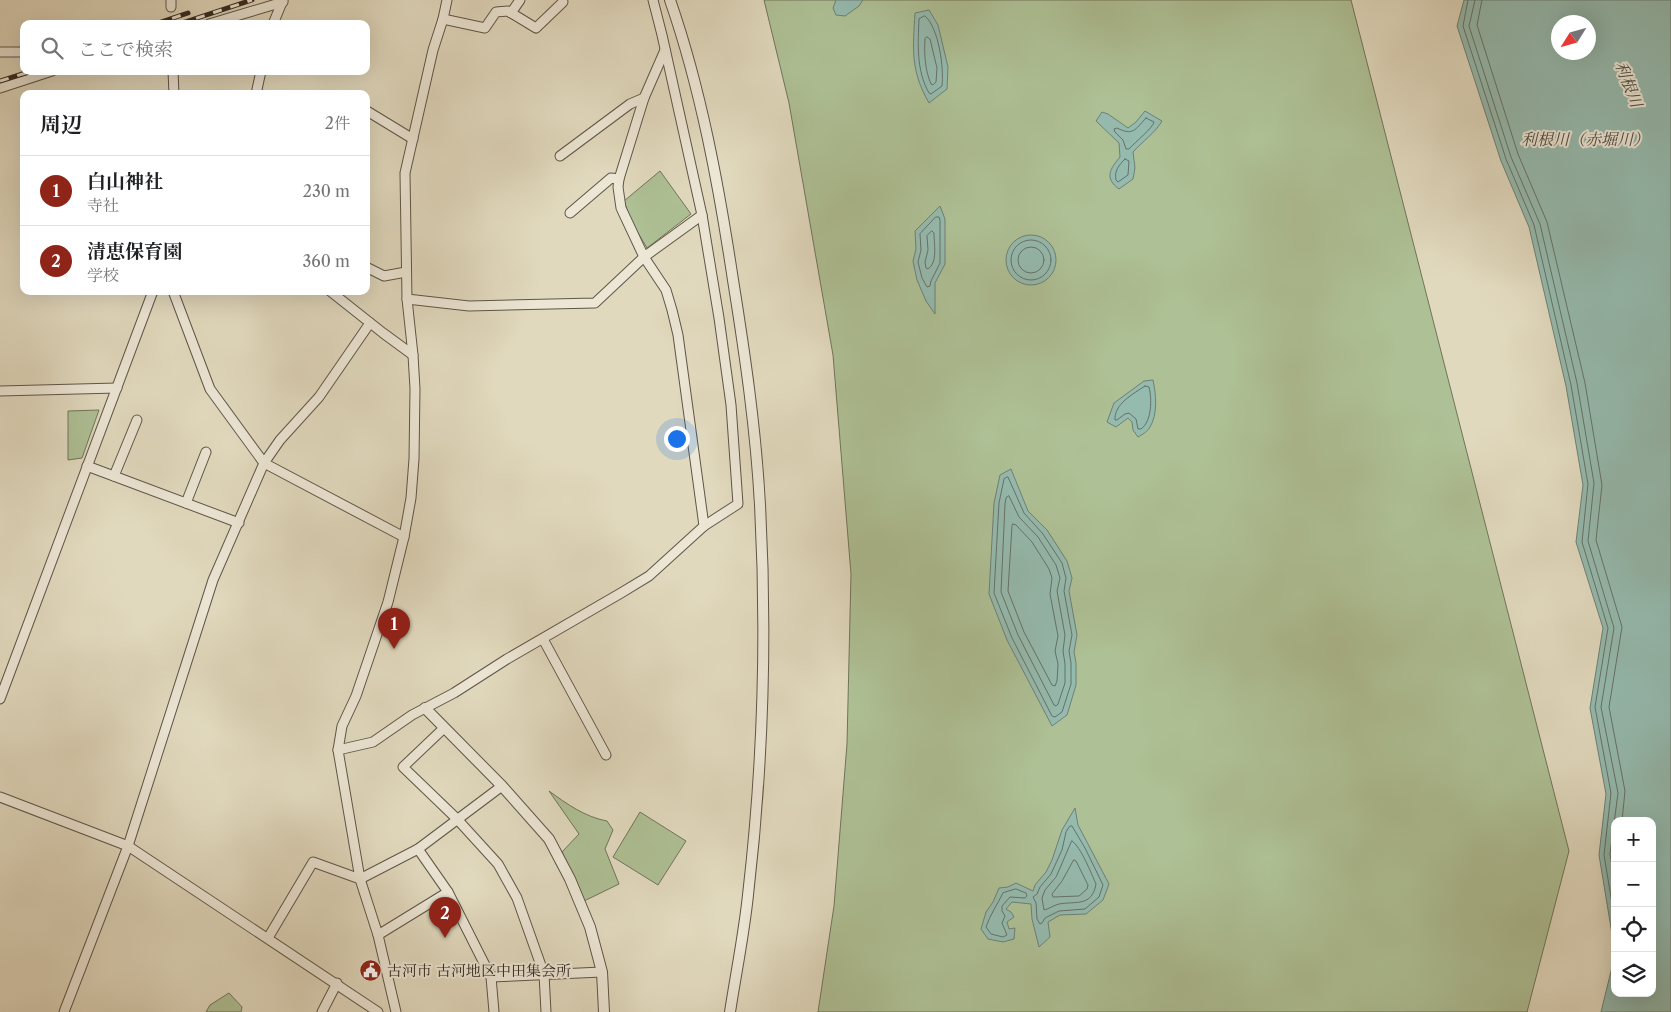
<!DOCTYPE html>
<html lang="ja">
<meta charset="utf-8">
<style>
body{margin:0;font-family:"Libre Caslon Text","Noto Serif JP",serif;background:#f6f6f6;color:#202124}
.controls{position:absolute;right:15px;bottom:15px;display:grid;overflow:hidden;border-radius:10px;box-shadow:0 5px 20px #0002}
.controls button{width:45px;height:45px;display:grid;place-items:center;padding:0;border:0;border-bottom:1px solid #e0e0e0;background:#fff;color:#202124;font:25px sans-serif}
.compass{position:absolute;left:1551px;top:15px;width:45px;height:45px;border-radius:50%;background:#fff;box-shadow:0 5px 20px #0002;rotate:233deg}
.you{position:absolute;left:676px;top:438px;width:18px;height:18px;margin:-12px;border:4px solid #fff;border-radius:50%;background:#1a73e8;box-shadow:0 0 0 8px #1a73e833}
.badge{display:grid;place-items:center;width:32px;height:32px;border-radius:50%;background:#8f2418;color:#fff;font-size:16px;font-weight:700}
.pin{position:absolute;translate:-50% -41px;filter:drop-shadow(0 1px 2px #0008)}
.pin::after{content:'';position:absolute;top:26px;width:18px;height:15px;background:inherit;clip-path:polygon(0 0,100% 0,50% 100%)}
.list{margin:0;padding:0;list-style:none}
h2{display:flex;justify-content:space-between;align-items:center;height:65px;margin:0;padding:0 20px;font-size:21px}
h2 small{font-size:16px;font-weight:400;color:#757577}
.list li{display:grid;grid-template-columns:32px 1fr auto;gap:15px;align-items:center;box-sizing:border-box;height:70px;padding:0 20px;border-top:1px solid #e0e0e0}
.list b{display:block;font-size:19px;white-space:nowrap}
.list p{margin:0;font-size:16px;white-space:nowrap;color:#757577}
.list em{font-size:16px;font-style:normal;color:#757577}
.icon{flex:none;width:28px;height:28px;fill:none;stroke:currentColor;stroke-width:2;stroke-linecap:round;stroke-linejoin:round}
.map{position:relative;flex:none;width:1671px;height:1012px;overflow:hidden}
.search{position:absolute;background:#fff;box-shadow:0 5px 20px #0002;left:20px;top:20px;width:350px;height:55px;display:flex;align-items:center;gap:12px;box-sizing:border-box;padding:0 18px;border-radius:10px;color:#757577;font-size:19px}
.panel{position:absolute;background:#fff;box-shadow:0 5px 20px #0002;left:20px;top:90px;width:350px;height:205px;border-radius:10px}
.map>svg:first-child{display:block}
.green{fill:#aec095;stroke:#70745b}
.water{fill:#95baae;stroke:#6d8076;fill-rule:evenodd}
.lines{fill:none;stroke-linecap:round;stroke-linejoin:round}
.shore{stroke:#647268;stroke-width:1}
.minor-casing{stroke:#5e5548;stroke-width:11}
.tertiary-casing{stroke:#5e5548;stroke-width:12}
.minor{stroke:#ece6d5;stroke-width:9}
.tertiary{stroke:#ece6d5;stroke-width:10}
.rail-casing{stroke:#322921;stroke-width:5}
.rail{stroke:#ece6d5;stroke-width:3;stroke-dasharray:9;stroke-linecap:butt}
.labels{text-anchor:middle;stroke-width:4;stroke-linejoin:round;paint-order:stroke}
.poi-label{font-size:15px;fill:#322921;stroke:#ece6d5;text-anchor:start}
.water-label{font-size:16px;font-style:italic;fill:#4b4d44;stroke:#ece6d5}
</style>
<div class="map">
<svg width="1671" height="1012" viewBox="0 0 1671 1012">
<rect width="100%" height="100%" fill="#e1d9be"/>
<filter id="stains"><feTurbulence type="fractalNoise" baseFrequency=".004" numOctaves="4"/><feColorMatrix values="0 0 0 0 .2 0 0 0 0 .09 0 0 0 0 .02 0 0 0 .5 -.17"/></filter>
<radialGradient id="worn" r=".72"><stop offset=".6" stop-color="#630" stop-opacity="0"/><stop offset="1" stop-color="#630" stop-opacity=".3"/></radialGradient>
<!-- green -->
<g class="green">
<path d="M764,0H1351L1569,851L1527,1012H818L834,906L847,744L851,574L833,355L789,103Z"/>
<path d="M660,171L691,214L647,248L631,221L624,201Z"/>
<path d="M99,410L82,458L68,460V411Z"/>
<path d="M549,791C567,804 585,817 607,821L613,830L605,849L619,884L584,901L562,852L579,834Z"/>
<path d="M640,812L686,841L658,885L613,857Z"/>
<path d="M229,993L242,1007L241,1012H206L210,1005Z"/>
</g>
<!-- water -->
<g class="water">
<path d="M836,0H863L859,6L845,16L836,15L833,8Z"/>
<path d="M1464,0H1671V1012H1601L1615,955V993H1652V821H1615V952L1599,855L1606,794L1590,708L1603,628L1576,542L1583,485L1566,386L1529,227L1501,161L1457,26ZM1558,22H1588V52H1558Z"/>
<path d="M929,10L938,25L948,67L947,89L929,103C910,70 913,48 915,13Z"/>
<path d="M1145,111L1162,121C1155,133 1143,141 1133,152L1135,168L1133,179L1119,189C1104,178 1110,169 1120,157L1119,143L1096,121L1102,112L1108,114L1128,128L1136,122Z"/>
<path d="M940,206L945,219V264L935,283V314L926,301L917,280L913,261L916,249L915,231Z"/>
<circle cx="1031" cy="260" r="25"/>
<path d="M1153,380C1156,394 1158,414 1150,427C1148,431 1142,435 1138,437L1133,430L1132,422L1128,418L1116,427L1107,422L1114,403L1144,381Z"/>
<path d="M1011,469L1028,511L1047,530L1067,561L1072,578L1069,591L1077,635L1074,652L1076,663V685L1067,715L1052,726L1007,640L989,594L994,503L1000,475Z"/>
<path d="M1075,808L1078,825L1109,884L1103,900L1086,914L1060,915L1048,922L1050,937L1039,947L1032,919L1031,904L1012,902L1006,909L1011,912L1014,917L1007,922L1009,929L1015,928L1014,939L1003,942L988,939L981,929L986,912L993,902L999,888L1008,887L1016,883L1033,891L1035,885L1046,872L1052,860L1062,830Z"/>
</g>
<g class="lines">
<!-- shore -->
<g class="shore">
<path d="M1468,0L1463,26L1506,159L1534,225L1571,385L1588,484L1582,542L1608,628L1595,707L1611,793L1604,855L1615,921"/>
<path d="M1475,0L1469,26L1511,157L1540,224L1577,383L1594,483L1588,541L1614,628L1601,707L1618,793L1610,854L1615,883"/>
<path d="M1482,0L1477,25L1518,154L1547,222L1585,383L1602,485L1596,540L1622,627L1609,707L1625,791L1622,821"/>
<path d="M925,16C939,28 944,68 942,86L931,94L929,93C916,70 918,44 919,19Z"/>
<path d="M927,37L930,39L937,68L936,82L933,85L931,84C925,70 924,54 925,39Z"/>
<path d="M1146,118L1154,122C1153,128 1135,142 1129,149H1126L1123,140L1115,132L1114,129L1117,128C1133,136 1135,130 1146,118Z"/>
<path d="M1125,159L1129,161L1128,175L1118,182L1116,180C1114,171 1119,165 1125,159Z"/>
<path d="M936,217H939L940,220V263L931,281L930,286L927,287L922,278L918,262L921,250L920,234Z"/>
<path d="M932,231L934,233C934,245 938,262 928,269L926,268L925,262L928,250L927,236Z"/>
<circle cx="1031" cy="260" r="20"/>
<circle cx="1031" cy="260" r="13"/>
<path d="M1145,386L1149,387C1152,399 1152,421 1141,429H1138L1136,419L1129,413L1125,414L1117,420H1115C1114,404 1133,394 1145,386Z"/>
<path d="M1008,477L1024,513L1043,534L1062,563L1066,578L1064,591L1072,635L1069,651L1071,663V684L1062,712L1055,717L1052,716L1012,638L994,593L999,503L1004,479Z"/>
<path d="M1009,496L1019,517L1038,537L1056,565L1060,578L1057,591L1065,635L1063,651L1065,664V683L1058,704L1056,706L1054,705L1018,635L1001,592L1005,504L1006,498Z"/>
<path d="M1013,524L1016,525L1032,542L1049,569L1052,578L1050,594L1058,636L1055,651L1058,664L1057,681L1055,686L1052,685L1024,632L1008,591L1012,526Z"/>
<path d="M1072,826L1085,848L1103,885L1099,897L1085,909L1059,911L1045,918L1042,923L1040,924L1037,919L1036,903L1033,897L1037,894L1040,887L1051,874L1062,850L1066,832L1069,827Z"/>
<path d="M1072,841C1081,847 1091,873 1096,884C1092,907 1076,901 1059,904C1054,905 1049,909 1044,910L1042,898L1045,890L1056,877Z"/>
<path d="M1074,860L1076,861L1088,885L1087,889L1079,896L1053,897L1052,894L1062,881Z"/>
<path d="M1016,889L1026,893L1027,896L1025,898L1010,897L1002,906V911L1005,916L1002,923L1007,935L1003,937L991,934L986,927C990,915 997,905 1003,893Z"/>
</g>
<defs>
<g id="minor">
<path d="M171,0V7"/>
<path d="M511,13L520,0"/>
<path d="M443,19L485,28L496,12L508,11L536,28L563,2"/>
<path d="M209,24L283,2"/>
<path d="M273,24L283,0"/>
<path d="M665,50L644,98L619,179L618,187L621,208L644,257L702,215"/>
<path d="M0,52H24"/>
<path d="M173,71L174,94"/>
<path d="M0,88L52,71"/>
<path d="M256,94L261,71"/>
<path d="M367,111L413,139"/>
<path d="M560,156L630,104L644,98"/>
<path d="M570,213L611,178L619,179"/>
<path d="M366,267L384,276L406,272"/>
<path d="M173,291L210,389L264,463L404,537"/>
<path d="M330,291L383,333L413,355"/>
<path d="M407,299L469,306L595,303L644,257L666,290L672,310L678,335L704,526"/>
<path d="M0,391L117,388"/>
<path d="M87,466L239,523"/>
<path d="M114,476L137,420"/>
<path d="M186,503L206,452"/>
<path d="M543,639L606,755"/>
<path d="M0,699L153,291"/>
<path d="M444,728L403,767L457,819L498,864L517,898L544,974L546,1012"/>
<path d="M338,750L373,742L412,715L454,693L507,659L621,593L649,576L704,526L738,504L731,405L719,318L702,215L662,35L653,0"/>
<path d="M0,797L128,846L378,1012"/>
<path d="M418,849L448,892L491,977L494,1012"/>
<path d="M378,935L448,892"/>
<path d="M268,938L313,862L360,879L418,849L502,786"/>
<path d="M491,977L602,972"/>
<path d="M64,1012L128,846L213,580L264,463L280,440L319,397L370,323"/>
<path d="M322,1012L337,983"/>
<path d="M396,1012L378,935L360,879L338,750L342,726L356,696L388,602L404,537L411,498L414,459L415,389L413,355L407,299L405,173L433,50L443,19L447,0"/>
</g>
<g id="tertiary">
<path d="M670,0C701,89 719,187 733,280C745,355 756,430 760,505C767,635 763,766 748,895C744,934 736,973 730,1012"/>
<path d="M425,708L502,786L549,839L570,879L590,927L602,972L604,1012"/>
</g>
</defs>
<!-- minor casing -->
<use href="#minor" class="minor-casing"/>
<!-- tertiary casing -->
<use href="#tertiary" class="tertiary-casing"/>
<!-- minor -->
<use href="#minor" class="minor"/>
<!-- tertiary -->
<use href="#tertiary" class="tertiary"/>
<defs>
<g id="rail">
<path d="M155,24L188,13"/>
<path d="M179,24L252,0"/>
<path d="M0,81L32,71"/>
</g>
</defs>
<!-- rail casing -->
<use href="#rail" class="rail-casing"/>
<!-- rail -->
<use href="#rail" class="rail"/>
</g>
<!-- icons -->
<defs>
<symbol id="civic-disc" viewBox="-11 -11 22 22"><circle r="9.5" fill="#8f2418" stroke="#ece6d5"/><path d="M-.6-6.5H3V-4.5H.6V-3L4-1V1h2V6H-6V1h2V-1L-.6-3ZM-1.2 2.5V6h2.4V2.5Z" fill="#fff"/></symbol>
</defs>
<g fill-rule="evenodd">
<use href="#civic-disc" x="358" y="958" width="25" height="25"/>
</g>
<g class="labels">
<!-- poi labels -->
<g class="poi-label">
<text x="387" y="976">古河市 古河地区中田集会所</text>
</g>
<!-- water labels -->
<g class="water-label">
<text transform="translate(1629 84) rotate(69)" y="6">利根川</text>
<text x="1585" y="145">利根川（赤堀川）</text>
</g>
</g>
<rect width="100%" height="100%" filter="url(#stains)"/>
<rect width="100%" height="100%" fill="url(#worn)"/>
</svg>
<div class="controls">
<button>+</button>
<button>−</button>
<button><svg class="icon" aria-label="locate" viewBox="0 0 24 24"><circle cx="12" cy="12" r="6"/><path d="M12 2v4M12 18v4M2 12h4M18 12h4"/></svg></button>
<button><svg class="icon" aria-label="layers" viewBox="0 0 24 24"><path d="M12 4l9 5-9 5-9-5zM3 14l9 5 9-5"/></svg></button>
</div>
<svg class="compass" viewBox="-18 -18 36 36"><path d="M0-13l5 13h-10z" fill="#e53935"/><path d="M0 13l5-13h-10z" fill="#757577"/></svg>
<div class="you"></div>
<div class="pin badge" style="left:394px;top:649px">1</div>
<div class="pin badge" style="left:445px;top:938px">2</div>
<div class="search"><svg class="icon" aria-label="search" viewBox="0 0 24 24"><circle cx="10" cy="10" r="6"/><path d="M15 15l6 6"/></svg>ここで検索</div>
<section class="panel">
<h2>周辺<small>2件</small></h2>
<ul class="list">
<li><span class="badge">1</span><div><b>白山神社</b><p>寺社</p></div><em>230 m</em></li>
<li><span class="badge">2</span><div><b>清恵保育園</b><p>学校</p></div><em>360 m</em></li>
</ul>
</section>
</div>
